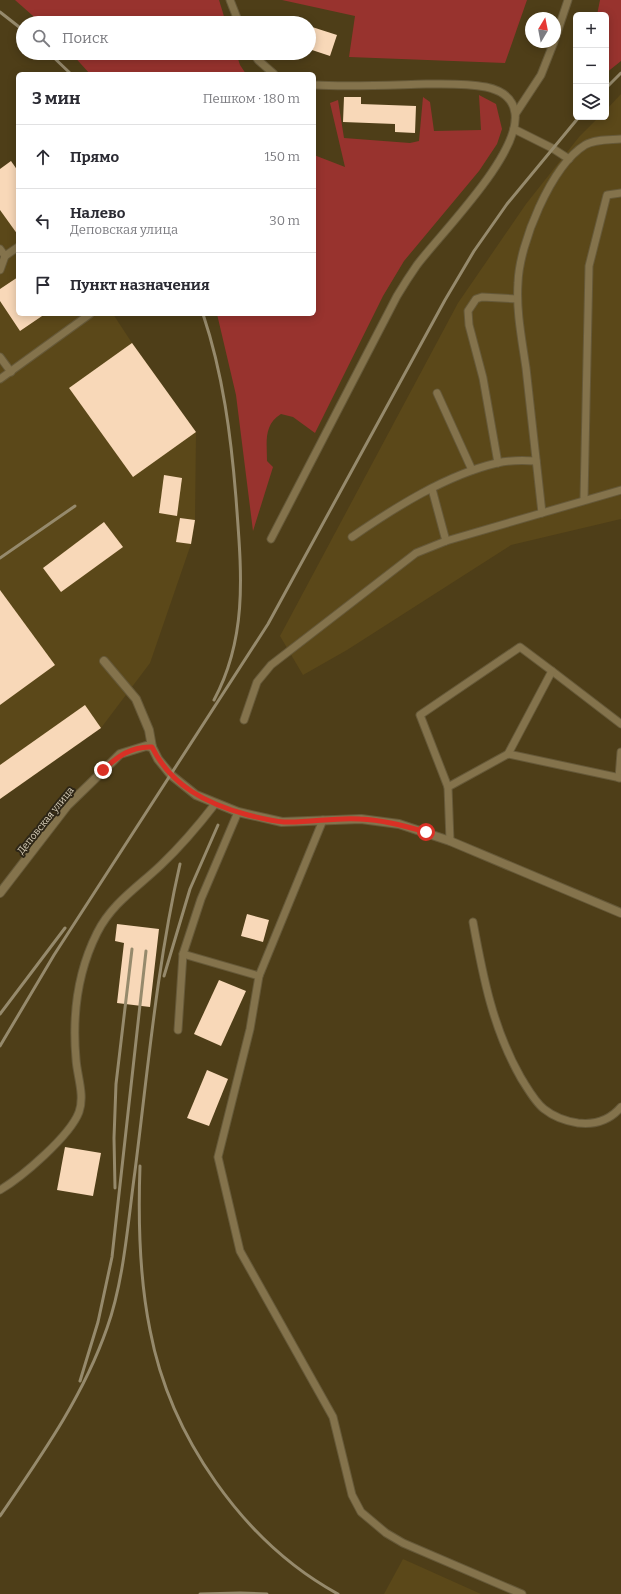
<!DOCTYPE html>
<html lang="ru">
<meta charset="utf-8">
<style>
body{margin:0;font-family:Bitter,serif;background:#f2f2f3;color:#2b2b33}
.controls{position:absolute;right:12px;top:12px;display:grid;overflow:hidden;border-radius:6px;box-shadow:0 2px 10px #0003}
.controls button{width:36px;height:36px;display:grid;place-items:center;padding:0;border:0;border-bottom:1px solid #e1e1e2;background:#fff;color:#2b2b33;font:20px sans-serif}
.compass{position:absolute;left:525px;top:12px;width:36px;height:36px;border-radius:50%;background:#fff;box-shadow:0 2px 10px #0003;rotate:10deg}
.stop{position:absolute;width:12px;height:12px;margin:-9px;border:3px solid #d93025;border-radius:50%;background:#fff}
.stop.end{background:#d93025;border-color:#fff;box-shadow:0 1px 4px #0008}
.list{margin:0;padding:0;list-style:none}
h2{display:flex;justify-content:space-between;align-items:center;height:52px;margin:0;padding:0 16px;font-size:17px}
h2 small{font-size:13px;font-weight:400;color:#7c7c81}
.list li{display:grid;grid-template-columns:26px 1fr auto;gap:12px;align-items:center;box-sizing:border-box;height:64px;padding:0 16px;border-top:1px solid #e1e1e2}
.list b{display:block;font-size:15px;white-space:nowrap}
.list p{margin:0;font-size:13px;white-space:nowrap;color:#7c7c81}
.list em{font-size:13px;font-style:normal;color:#7c7c81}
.icon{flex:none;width:22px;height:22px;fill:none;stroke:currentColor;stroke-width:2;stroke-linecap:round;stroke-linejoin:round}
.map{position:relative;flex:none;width:621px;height:1594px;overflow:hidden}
.search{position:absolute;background:#fff;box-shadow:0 2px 10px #0003;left:16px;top:16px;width:300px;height:44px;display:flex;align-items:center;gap:10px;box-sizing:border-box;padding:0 14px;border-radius:22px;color:#7c7c81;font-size:15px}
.panel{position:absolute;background:#fff;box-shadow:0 2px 10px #0003;left:16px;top:72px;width:300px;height:244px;border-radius:6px}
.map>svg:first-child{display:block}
.built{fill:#5b4819}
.green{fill:#98332e}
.building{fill:#f8d8b8}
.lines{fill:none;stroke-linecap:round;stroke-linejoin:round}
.service-casing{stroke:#665939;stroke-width:9}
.minor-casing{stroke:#665939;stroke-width:10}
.service{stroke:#84734c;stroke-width:7}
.minor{stroke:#84734c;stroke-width:8}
.rail{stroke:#968a6c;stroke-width:3}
.route{stroke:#d93025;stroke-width:5}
.labels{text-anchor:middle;stroke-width:4;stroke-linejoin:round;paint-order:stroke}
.street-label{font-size:10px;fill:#dcd3be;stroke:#2e2616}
</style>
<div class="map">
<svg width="621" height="1594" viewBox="0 0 621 1594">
<rect width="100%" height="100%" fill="#4e3e18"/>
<!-- built -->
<g class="built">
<path d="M621,94V519L511,545L347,650L303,675L280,636L458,303L526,204L579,137L599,117H606V110Z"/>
<path d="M11,161L18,171V314H113L132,343L196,432L195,520L191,544L150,663L101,728L0,799V169Z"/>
<path d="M403,1559L481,1594H384Z"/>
</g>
<!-- green -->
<g class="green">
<path d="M15,0H219L226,23H41Z"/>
<path d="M282,0H527L505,63L349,57L355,16Z"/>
<path d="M600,0H621V61L606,73V15H597Z"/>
<path d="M71,53H236L240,65L246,74H90Z"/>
<path d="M479,95L496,104L502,129L497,144L479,171L404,261L383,296L315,433L293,417L281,414C263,425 267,443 267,461L273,467L253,531L236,395L217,314H314V155L345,167L330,103L338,100L344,138L410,143L419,141L423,97L430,102L434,131L481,130Z"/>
</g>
<!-- building -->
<g class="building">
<path d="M309,26L337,35L330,56L309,49Z"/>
<path d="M344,97H361V104L416,106L415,133L395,132V124L343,122Z"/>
<path d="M11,161L18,171V235L0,210V169Z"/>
<path d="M18,277V314H45L20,331L0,301V289Z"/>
<path d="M132,343L196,432L133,477L69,388Z"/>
<path d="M164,475L182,478L177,516L159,513Z"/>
<path d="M180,518L195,520L191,544L176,542Z"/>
<path d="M104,522L123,547L61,592L43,568Z"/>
<path d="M0,590L55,665L0,705Z"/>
<path d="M85,705L101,728L0,799V765Z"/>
<path d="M247,914L269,920L263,942L241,936Z"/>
<path d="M117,924L159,929L150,1007L117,1003L124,943L115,941Z"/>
<path d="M219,980L246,991L221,1046L194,1034Z"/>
<path d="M207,1070L228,1079L209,1126L187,1118Z"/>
<path d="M65,1147L101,1153L93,1196L57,1190Z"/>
</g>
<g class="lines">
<defs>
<g id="service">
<path d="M230,0L239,23"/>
<path d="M555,39L568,0"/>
<path d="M253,53L258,60L274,74"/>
<path d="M516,113L541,75L554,42"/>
<path d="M514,129L552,148L569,159"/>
<path d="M0,249L5,256L0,270"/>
<path d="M5,256L18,247"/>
<path d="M0,357L11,372"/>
<path d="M0,379L90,314"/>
<path d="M437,393L472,470"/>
<path d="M498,463L483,378L469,325L468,311L476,299L482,297L517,299"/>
<path d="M432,489L446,541"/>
<path d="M584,499L589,266L607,195L621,193"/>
<path d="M542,513C537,465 531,416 526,368C522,340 516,311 518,283C519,244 551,166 585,145C595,139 610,140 621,139"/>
<path d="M352,537C394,508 446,475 497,463C510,460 523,460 536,461"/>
<path d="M271,539L397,296C403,286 410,275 417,265C441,233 521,154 515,113C513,97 500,90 486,87C466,83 446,84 426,84C389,85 351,87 314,85"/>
<path d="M552,671L621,724"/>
<path d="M244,720L257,682L271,665L416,553L446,541L621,490"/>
<path d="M619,778L621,752"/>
<path d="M448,787L420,715L520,647L552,671L508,754"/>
<path d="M323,820L259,976L250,1029L218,1157L240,1251L333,1417L352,1495L361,1512L386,1533L403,1543L522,1594"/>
<path d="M450,841L448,787L508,754L621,778"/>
<path d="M473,922C483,977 493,1029 521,1078C528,1089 535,1102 544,1109C554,1117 565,1121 578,1123C595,1125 610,1120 621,1107"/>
<path d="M183,954L259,976"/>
<path d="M178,1030L183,954L201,899L238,812"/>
<path d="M0,1190C22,1177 70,1136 79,1112C85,1095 77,1076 76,1059C72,1014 77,973 97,933C112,903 138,887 161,865C181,846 198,826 215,804"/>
</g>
<g id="minor">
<path d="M104,661L136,699L149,730L152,747L158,759L171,775L196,795L238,812L282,822L361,819L399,824L450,841L621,913"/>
<path d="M0,893L67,806L103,771L120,754L146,746L152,747"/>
</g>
</defs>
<!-- service casing -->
<use href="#service" class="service-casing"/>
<!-- minor casing -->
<use href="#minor" class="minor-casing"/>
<!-- service -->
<use href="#service" class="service"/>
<!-- minor -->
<use href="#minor" class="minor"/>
<!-- rail -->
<g class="rail">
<path d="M0,12L23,30"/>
<path d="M49,53L71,74"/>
<path d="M606,88L621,73"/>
<path d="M203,314C223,374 231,436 236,498C241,568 249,635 214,700"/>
<path d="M0,558L75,506"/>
<path d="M164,976L190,889L218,825"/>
<path d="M0,1014L65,928"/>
<path d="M0,1046L54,955L268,624L445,300L474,251L507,204L579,117"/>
<path d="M140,1166C138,1221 139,1276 150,1330C170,1436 243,1542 338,1594"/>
<path d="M115,1188L114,1138L116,1084L132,949"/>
<path d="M80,1381L98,1322L112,1257L146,951"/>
<path d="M0,1516C41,1456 83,1397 107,1328C124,1281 128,1221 135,1171C148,1069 157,965 180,864"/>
<path d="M200,1594L240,1593L267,1594"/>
</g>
</g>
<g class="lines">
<!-- route -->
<path class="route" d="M103,770C117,757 131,746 152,747C171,786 207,804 248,815C260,818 272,821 284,822C310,823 335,817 360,819C383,820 404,826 426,832"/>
</g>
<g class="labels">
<!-- street labels -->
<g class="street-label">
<text transform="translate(45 820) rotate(-51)" y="4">Деповская улица</text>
</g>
</g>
</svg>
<div class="controls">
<button>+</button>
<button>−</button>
<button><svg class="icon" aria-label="layers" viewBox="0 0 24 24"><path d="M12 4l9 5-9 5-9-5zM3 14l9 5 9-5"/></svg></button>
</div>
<svg class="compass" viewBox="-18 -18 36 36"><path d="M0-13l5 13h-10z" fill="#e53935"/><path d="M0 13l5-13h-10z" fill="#7c7c81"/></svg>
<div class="stop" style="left:426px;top:832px"></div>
<div class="stop end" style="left:103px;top:770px"></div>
<div class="search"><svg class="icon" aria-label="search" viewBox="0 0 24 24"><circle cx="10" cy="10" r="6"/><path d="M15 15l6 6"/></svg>Поиск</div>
<section class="panel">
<h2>3 мин<small>Пешком · 180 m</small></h2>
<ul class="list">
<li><svg class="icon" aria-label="ahead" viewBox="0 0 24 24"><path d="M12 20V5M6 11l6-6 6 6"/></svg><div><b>Прямо</b></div><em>150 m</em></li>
<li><svg class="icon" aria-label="left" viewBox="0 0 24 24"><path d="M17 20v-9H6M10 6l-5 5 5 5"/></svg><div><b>Налево</b><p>Деповская улица</p></div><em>30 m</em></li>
<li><svg class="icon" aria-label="arrive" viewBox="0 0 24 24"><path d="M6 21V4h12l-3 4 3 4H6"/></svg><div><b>Пункт назначения</b></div></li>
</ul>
</section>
</div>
